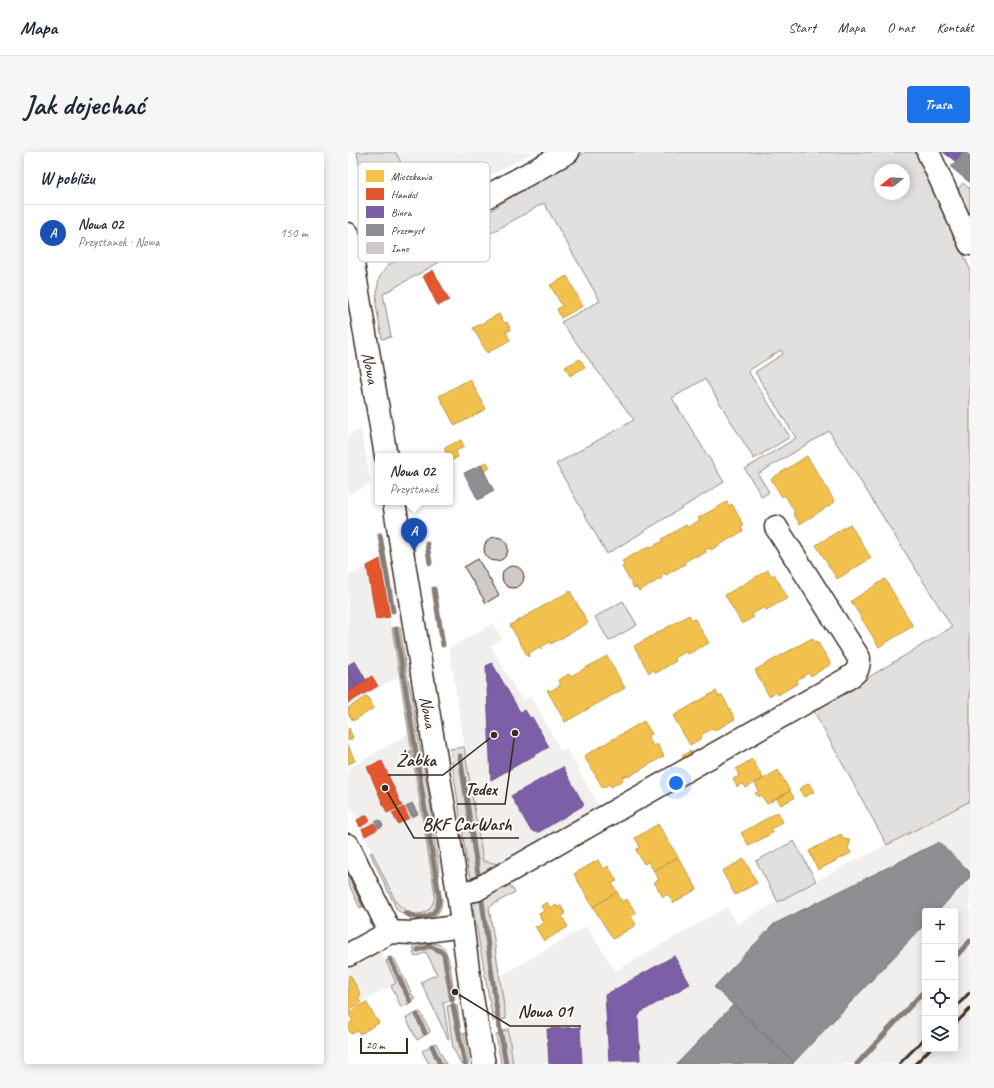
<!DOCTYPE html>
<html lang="pl">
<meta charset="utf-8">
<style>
body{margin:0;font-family:Caveat,sans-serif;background:#f6f6f7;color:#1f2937}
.controls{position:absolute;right:12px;bottom:12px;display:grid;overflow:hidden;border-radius:4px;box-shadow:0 2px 10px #0003}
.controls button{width:36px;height:36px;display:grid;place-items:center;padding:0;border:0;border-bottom:1px solid #e0e1e3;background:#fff;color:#1f2937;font:20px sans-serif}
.compass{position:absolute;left:526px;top:12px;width:36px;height:36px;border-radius:50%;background:#fff;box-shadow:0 2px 10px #0003;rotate:252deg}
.scale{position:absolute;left:12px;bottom:10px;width:48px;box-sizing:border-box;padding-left:4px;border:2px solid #3b2a1e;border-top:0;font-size:11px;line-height:14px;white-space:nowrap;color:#3b2a1e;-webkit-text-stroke:3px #fff;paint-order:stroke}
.you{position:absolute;left:328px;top:631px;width:14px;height:14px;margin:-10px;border:3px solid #fff;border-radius:50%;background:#1a73e8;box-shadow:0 0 0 6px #1a73e833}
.badge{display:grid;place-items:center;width:26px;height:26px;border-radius:50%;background:#1a73e8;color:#fff;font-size:13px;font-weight:700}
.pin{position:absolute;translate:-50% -33px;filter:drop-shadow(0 1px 2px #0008)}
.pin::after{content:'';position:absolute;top:21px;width:14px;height:12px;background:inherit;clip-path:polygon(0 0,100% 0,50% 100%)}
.popup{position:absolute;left:27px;top:301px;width:78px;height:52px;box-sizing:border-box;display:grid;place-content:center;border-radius:4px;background:#fff;filter:drop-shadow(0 1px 3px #0005);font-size:13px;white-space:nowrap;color:#747a83}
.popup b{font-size:15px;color:#1f2937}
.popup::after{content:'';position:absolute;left:50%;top:100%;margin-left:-8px;border:8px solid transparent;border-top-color:#fff}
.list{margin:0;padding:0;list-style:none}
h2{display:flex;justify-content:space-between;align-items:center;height:52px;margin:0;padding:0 16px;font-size:17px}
h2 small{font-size:13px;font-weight:400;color:#747a83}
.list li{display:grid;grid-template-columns:26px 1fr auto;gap:12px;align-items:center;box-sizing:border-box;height:56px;padding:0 16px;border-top:1px solid #e0e1e3}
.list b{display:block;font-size:15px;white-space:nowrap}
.list p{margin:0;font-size:13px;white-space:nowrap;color:#747a83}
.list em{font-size:13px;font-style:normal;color:#747a83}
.icon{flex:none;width:22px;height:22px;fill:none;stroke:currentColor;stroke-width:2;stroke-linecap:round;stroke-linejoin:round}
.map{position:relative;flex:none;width:622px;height:912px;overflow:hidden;border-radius:4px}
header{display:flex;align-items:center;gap:24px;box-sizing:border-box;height:56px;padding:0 20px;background:#fff;border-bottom:1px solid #e0e1e3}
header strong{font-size:19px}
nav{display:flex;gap:22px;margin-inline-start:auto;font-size:14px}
.intro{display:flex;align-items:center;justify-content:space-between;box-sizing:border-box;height:96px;padding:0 24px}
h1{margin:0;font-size:28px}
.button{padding:10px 18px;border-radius:4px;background:#1a73e8;color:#fff;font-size:14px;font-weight:700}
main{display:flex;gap:24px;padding:0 24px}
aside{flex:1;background:#fff;border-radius:4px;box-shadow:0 2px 10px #0003}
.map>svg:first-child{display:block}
.built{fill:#f1efee;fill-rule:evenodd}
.green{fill:#e2e0de;stroke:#8e857e;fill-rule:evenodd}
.homes{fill:#f2c14e;stroke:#bb9440}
.shops{fill:#e4572e;stroke:#b14a29}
.offices{fill:#7b5ea7;stroke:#684e7e}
.industry{fill:#8d8d92;stroke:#746f6f}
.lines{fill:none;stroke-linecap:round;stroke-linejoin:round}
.stream{stroke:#887e77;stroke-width:5}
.building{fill:#cfcac7;stroke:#3b2a1e}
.minor-casing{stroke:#3b2a1e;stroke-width:25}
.major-casing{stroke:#3b2a1e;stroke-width:25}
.minor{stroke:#fff;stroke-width:22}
.major{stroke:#fff;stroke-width:22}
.rail{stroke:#3b2a1e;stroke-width:3}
.labels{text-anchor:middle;stroke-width:4;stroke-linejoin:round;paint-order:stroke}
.street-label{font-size:17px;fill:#3b2a1e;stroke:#fff}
.key{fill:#fff;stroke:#c4bfbc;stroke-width:1}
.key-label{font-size:11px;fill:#3b2a1e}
.leader{fill:none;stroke:#3b2a1e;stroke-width:1.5}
.callout-dot{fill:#3b2a1e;stroke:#fff;stroke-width:1.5}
.callout-label{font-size:18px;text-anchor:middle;font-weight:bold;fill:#3b2a1e;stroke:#fff;stroke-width:4;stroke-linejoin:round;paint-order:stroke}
</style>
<header>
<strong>Mapa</strong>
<nav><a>Start</a><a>Mapa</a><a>O nas</a><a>Kontakt</a></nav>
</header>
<div class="intro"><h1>Jak dojechać</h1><a class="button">Trasa</a></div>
<main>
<aside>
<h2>W pobliżu<small></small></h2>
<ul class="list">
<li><span class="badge" style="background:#1a4fb4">A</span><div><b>Nowa 02</b><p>Przystanek · Nowa</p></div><em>150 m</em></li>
</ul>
</aside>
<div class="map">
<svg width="622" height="912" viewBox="0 0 622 912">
<rect width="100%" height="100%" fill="#fff"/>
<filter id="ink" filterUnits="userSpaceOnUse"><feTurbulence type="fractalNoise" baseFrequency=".025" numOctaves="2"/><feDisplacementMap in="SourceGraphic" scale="8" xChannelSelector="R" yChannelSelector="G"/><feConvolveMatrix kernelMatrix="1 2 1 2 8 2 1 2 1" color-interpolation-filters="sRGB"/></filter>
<g filter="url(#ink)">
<!-- built -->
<g class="built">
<path d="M47,0H186L115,38L111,23L97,18L65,32Z"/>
<path d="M13,277L23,331L0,343V284Z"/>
<path d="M32,407L52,524L0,554V424Z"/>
<path d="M145,471L154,487L143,494L174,549L183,544L213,599L218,596L253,658L155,713L135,709L101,496Z"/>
<path d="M61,581L87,743L84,755L80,760L70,762L65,761L54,757L48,750L0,649V617Z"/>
<path d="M622,649V912H165L152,824L239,774L267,819L379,755L389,772L468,729ZM577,759H607V897H577Z"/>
<path d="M31,795L48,831L0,858V812Z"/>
</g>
<!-- green -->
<g class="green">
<path d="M9,0H47L66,32C76,27 102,11 110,22C113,26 114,33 115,38L67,63L43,70H36L27,67L19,58Z"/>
<path d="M238,0H568L622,117V649L539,693L464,556L511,531L604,475L481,279L410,322L421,340L414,345L397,317L448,286L407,220L435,202L433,198L400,219L442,285L406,307L357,227L324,246L376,330L259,402L208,312L286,268L213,170L252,149L196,51L35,142L43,185L34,187L28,153L29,138L31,126L40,113L52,107L79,100L183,32ZM532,18H556V42H532Z"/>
<path d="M615,31L622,37V73L607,41Z"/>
<path d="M275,449L289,473L261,489L247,465Z"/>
<path d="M52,475L59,523L65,549L68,572L83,657L85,678L90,710L91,735L94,748L93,755L90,761L86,766L71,768L62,766L49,758L22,701L24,700L48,750C62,766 83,768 87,743L44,476Z"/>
<path d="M116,595L135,709L155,713L129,728L123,725L120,718L102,597Z"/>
<path d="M446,689L468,729L430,750L408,709Z"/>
<path d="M0,713L19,753L12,756L0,731Z"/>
<path d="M159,730L167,740L141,755L158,867L145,869L125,755L129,747Z"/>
<path d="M78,791C83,791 89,791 94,794C102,799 105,837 107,848L95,850L101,887H100L73,830L89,822L78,800L67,805L65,801L67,800L65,796Z"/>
<path d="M45,806L47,808L67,848L65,850L53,855L43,834L48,831L38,809Z"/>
<path d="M109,853L113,881H116L121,912H113L105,896L99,854Z"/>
<path d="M71,860L73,861L82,879L81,881L69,888L58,866Z"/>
<path d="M160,877L165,912H153L148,883Z"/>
<path d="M88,891L98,912H81L74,899L85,892Z"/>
</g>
<!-- homes -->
<g class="homes">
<path d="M219,124L235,154L213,166L209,157L214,154L202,133Z"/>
<path d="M151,162L156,171L159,170L163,178L158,180L162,188L139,201L125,176Z"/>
<path d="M232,207L237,215L222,224L217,215Z"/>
<path d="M122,227L138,257L107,274L91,244Z"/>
<path d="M113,288L116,295L108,299L110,305L102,309V304H100L96,296Z"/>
<path d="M459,304L487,350L452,372L445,361L447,360L438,345L437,343L434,345L423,327Z"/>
<path d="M139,310L142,316L136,320L133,313Z"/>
<path d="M379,350L381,354L384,352L396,374L393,375L395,379L363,398L362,396L359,397L357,398L358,400L349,405V403L336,410L337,412L318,423L317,421L313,424L314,426L291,439L289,435L286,436L274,415L277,413L274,409L302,394L303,395L315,389L314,387L338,373L340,375L352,368L350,366Z"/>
<path d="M502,372L523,406L489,427L468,393Z"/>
<path d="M420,418L423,424L426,422L440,446L418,458L417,455L404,462L406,465L394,472L377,443Z"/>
<path d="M537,427L565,474L531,495L503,449Z"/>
<path d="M222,439L240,471L203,492L202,490L193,495L194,497L193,498L191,495L180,502L181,504L180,505L162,473Z"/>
<path d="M341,463L344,468L347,467L361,491L340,502L339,499L327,506L328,509L308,521L306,518L301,521L286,494Z"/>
<path d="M464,486L467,490L469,489L483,512L463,524L461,521L449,528L450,531L430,543L428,540L421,544L407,518Z"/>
<path d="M259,504L277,536L217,570L199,538L200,537L202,539L213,533L210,528L221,522L223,524Z"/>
<path d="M368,539L371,545L374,543L387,567L366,579L365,576L353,583L354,586L342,593L325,564Z"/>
<path d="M19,544L26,556L5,569L0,561V556Z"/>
<path d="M296,569L304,582L300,584L305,594L309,592L316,604L280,625L279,623L274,625L275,628L263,635L261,632L255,636L236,604Z"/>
<path d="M1,576L5,586L0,589V577Z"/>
<path d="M0,593L7,609L0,612Z"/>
<path d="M342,599L346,605L338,610L334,604Z"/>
<path d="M404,607L415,626L398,636L395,631L389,635L385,627L391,624L388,617Z"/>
<path d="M430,618L442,639L419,652L413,643L410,645L407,641L411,639L407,632Z"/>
<path d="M461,631L466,640L456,645L451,637Z"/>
<path d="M442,639L446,646L433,653L429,647Z"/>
<path d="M430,660L435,670L423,677L426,680L401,694L393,681Z"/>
<path d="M310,672L330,705L306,719L300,710L296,712L288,698L292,695L287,686Z"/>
<path d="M493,682L496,687L501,688L502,691L500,696L503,701L470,718L461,699Z"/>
<path d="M330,705L349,737L325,751L320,742L315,745L306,730L311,728L306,719Z"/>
<path d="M396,707L409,731L387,743L374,719Z"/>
<path d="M250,708L255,717L260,714L269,729L264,731L269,740L245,755L226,722Z"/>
<path d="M269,740L274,750L279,747L288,761L283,764L288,773L265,787L245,755Z"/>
<path d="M199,750L202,756L208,753L209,755L213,754L217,761L214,765L220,775L196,789L187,774L189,775L195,771L191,762L196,759L193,754Z"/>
<path d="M2,823L13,843L10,845L13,851L0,858V825Z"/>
<path d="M18,850L31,871L12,882L10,879L3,882L0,876V872L5,869L0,861Z"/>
</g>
<!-- shops -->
<g class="shops">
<path d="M85,118L101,148L90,154L75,124Z"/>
<path d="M32,407L42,465L28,467L19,414Z"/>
<path d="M24,524L30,534L0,551V539Z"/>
<path d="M62,599L64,613L59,614L57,600Z"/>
<path d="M34,609L54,654L39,661L19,615Z"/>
<path d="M56,655L61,666L50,672L44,661Z"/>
<path d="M19,663L22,669L12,675L9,668Z"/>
<path d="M26,671L30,677L17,684L14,677Z"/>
</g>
<!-- offices -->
<g class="offices">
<path d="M595,0H615L607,9Z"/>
<path d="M7,509L18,528L9,534L0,519V513Z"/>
<path d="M144,511L172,560L177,558L182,566L184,565L201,595L143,628L138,514Z"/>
<path d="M0,519L9,534L0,539Z"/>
<path d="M215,615L236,653L191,680H186L182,677L163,644Z"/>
<path d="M326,804L342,832L293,860L290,865L292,908L261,909L257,843Z"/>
<path d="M232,875L234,912H201L199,877Z"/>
</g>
<!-- industry -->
<g class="industry">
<path d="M615,0H622V31L603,15Z"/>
<path d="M133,313L146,339L130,348L116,321Z"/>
<path d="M64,651L70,662L64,665L58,655Z"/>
<path d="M32,668L35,674L31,676L27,670Z"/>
<path d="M591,690L622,720V725L590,759H577V772L446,910L366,835L426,772Z"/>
<path d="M385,853L446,910L445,912H329Z"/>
</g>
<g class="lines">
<!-- stream -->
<g class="stream">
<path d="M32,383L45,459"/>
<path d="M79,392L82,411"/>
<path d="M86,437L95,493"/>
<path d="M48,477L91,744C91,766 74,769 57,761"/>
<path d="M112,604L130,722"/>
<path d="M0,719L16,753"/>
<path d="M134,749L149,860L158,912"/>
<path d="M24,769L25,772"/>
<path d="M81,792L82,794L94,800L96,803L104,848"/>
<path d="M70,798L82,794"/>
<path d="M607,805L622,789"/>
<path d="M42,807L62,849"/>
<path d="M105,853L117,912"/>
<path d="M69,863L77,881"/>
<path d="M84,894L92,912"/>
<path d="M509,912L577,838"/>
</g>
</g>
<!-- building -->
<g class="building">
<path d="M75,29L78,34L71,38L68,33Z"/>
<circle cx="148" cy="397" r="12"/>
<path d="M130,407L151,443L138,451L116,415Z"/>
<circle cx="165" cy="425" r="11"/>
</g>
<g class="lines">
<defs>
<g id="minor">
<path d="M580,0L622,92"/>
<path d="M2,95L37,90L66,83L87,73L220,0"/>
<path d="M0,693L42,780L64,781L114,774"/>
<path d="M110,741L128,738L497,528C508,521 511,520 511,506L428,375"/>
<path d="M0,803L42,780"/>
</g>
<g id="major">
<path id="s1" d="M0,82L38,304"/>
<path id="s2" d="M46,350L110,741L123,840L136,912"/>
</g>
</defs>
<!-- minor casing -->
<use href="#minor" class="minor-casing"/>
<!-- major casing -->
<use href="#major" class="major-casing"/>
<!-- minor -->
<use href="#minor" class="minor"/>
<!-- major -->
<use href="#major" class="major"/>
<!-- rail -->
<g class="rail">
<path d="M607,856L622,840"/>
<path d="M607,872L622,857"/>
<path d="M551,912L577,886"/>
<path d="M567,912L582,897"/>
</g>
</g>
</g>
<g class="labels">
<!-- street labels -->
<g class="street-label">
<text dy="6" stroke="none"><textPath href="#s1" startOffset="136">Nowa</textPath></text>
<text dy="6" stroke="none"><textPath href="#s2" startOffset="213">Nowa</textPath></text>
</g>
</g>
<!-- legend -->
<rect x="10" y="10" width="132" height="100" rx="6" class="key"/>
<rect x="18" y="18" width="18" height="12" fill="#f2c14e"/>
<rect x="18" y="36" width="18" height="12" fill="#e4572e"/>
<rect x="18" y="54" width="18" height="12" fill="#7b5ea7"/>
<rect x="18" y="72" width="18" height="12" fill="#8d8d92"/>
<rect x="18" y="90" width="18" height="12" fill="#cfcac7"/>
<g class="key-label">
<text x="43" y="28">Mieszkania</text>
<text x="43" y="46">Handel</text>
<text x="43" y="64">Biura</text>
<text x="43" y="82">Przemysł</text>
<text x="43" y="100">Inne</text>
</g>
<!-- callouts -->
<path class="leader" d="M146 583L95 623H40M167 581L157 652H109M37 636L66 686H171M107 840L162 874H233"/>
<g class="callout-dot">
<circle cx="146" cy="583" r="4"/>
<circle cx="167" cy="581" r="4"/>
<circle cx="37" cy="636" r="4"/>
<circle cx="107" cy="840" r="4"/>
</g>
<g class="callout-label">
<text x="68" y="614">Żabka</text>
<text x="133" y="643">Tedex</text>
<text x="119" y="678">BKF CarWash</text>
<text x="197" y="865">Nowa 01</text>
</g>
</svg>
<div class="controls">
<button>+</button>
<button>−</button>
<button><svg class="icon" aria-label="locate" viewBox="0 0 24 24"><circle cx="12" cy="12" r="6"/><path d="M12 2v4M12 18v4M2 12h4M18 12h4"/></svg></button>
<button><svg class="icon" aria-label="layers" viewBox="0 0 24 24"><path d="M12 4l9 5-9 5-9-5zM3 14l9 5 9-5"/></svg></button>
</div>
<svg class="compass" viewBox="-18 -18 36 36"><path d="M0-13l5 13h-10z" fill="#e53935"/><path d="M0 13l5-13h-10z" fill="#747a83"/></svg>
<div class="scale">20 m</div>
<div class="you"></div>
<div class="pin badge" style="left:66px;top:399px;background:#1a4fb4">A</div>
<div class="popup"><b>Nowa 02</b>Przystanek</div>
</div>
</main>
